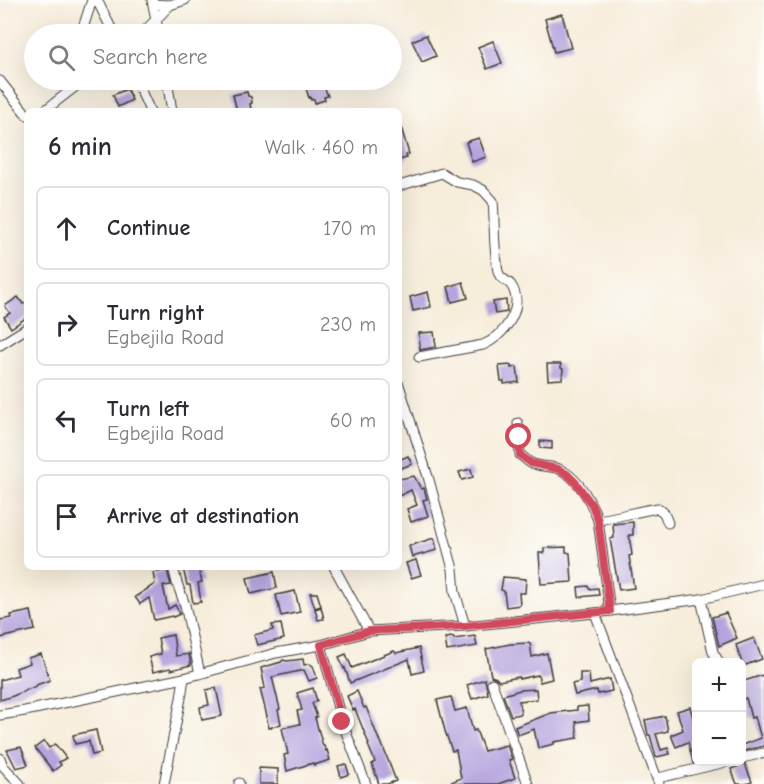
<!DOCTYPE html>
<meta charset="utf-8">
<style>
body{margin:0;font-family:"Comic Neue",sans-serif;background:#f7f7f7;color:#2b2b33}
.controls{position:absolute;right:18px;bottom:18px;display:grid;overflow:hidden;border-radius:9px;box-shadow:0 6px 24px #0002}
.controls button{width:54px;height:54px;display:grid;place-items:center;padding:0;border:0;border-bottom:2px solid #e1e1e2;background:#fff;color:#2b2b33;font:30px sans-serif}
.stop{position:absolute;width:18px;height:18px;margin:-14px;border:4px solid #d1495b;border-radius:50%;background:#fff}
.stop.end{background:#d1495b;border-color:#fff;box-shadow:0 2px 6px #0008}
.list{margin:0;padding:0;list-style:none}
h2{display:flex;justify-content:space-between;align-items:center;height:78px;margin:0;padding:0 24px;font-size:26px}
h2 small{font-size:20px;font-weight:400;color:#7c7c81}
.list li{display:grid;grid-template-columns:39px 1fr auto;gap:18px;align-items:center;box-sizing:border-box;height:84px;margin:0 12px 12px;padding:0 12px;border:2px solid #e1e1e2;border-radius:9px}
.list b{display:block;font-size:22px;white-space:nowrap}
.list p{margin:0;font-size:20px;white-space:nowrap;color:#7c7c81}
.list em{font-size:20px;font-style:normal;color:#7c7c81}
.icon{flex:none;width:33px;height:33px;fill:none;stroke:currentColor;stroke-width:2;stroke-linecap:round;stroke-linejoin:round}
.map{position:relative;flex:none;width:764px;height:784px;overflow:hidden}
.search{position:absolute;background:#fff;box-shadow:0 6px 24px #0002;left:24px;top:24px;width:378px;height:66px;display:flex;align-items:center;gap:15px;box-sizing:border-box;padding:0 21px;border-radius:33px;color:#7c7c81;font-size:22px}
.panel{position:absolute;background:#fff;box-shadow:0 6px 24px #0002;left:24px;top:108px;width:378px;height:462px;border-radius:9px}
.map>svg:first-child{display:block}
.building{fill:#b4a3de}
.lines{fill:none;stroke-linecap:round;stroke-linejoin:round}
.minor-casing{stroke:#3d3b39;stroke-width:11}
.minor{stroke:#fff;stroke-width:9}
.route{stroke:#d1495b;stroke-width:8}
</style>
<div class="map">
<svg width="764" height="784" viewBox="0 0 764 784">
<rect width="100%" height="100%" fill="#fdfcf7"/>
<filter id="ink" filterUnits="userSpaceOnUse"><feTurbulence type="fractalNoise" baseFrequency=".0167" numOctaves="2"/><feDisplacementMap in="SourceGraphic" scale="12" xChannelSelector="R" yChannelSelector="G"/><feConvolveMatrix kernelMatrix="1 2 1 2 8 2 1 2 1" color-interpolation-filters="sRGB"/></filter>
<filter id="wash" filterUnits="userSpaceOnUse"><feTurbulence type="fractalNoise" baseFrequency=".008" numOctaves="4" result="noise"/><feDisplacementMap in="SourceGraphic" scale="24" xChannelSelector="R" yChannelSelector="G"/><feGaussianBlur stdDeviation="1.35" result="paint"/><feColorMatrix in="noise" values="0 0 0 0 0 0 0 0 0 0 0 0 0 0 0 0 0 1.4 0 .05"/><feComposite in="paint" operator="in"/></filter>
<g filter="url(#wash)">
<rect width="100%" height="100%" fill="#f7eddb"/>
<g id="blocks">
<!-- building -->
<g class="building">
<path d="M562,14L571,48L554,52L545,19Z"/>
<path d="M280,27L310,28L309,34H280Z"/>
<path d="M426,35L436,56L422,62L412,41Z"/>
<path d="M493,41L502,63L487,69L478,47Z"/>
<path d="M307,80H321L328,96L324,97L325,100L315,103L314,99L311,100L310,97L309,98L304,82L307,81Z"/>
<path d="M127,89L132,100L118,107L113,95Z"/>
<path d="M247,92L248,96L251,97L252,103L250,104L251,109L237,111L233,95Z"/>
<path d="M399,127H401L409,154L406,155L407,158L399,160Z"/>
<path d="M479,138L486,157L472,162L466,142Z"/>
<path d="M463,282L468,298L452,302L448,287Z"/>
<path d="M428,292L431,307L413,311L410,297Z"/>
<path d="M18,297L23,304L27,302V317L11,328L4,317L10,313L5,306Z"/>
<path d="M506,300L507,312L495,314L493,302Z"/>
<path d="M434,332L436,347L420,350L419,333Z"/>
<path d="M547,364H561V368L563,369L562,379L548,380Z"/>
<path d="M511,365V368L517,367L519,382L504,384V381H501L499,366Z"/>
<path d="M540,441L552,442V449L540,448Z"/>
<path d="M408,456L412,464L399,469V460Z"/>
<path d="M471,469L473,477L462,480L459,472Z"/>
<path d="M414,476L421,489L424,488L427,499L423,500L428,516L411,522L407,509L417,505L411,490L399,496V479Z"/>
<path d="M633,522V535H629L632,555L629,556L634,588L619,590L610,539L614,538L613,524Z"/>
<path d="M434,538L437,550L412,557L409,546Z"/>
<path d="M566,547V552L570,553L572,582L541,584L539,553H544V548Z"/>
<path d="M416,560L421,575L411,578L406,563Z"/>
<path d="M189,567H198L202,582L198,583L201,602L193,603L190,585H187L183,568Z"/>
<path d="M167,570L171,585L163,586L168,609L175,605L180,614L173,617L172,616L154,620L149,598L140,604L135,597L155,584L153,573Z"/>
<path d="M274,572L277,588L251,594L247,578Z"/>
<path d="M503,577L526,579L525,593H519L520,605L506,607L504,591L501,590Z"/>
<path d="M588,586L589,589L598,588L599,595L579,597L578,587Z"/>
<path d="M295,591L300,612L281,616L276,595Z"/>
<path d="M310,593H317L321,606L315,608Z"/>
<path d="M321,607L324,619L318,620L315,609Z"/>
<path d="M31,611L35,630L0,638V620L12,618L11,615Z"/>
<path d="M726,613L737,638L719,646L712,617Z"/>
<path d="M281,624L284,639L257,645L254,635L273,630L272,625Z"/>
<path d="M173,635L176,656L189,654L191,665L171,670L170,668L153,672L149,657L161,654L158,638Z"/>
<path d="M475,636L477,646L447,651L445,638L453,637L454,639Z"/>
<path d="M754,638L762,659L743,666L736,645Z"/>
<path d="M530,643L532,657L547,653L552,679L540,682L538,675L519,679V677L499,681L496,678L491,676L486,649L510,644Z"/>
<path d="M419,648L424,671L412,674L409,659L350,683L345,668L344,669L339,657L346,654L352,668L394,651L396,653Z"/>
<path d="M41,654L50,680L36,685V686L13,696L0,700V680L18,675L16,668L30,663L28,658Z"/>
<path d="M303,659L304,665L310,664L313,666L317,678L309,681L304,670L272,677L280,709L278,710L281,724L269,728L266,716H267L260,689L265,688L261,668L281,662L283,660L287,661Z"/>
<path d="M580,673H589L590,684L610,679L612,691L598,694L597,690L575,695L572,684L580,682Z"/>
<path d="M763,675L764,679V746L744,751L742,745L761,738L755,717L751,718L746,698L741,700V682Z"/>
<path d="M485,679L488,694L472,699L467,685Z"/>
<path d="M216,688L222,716L202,720L200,707L209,705L206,690Z"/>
<path d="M313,688L317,701L312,703L317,717L315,718L323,746H324L326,751L327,750L330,760L314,765L313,763L287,771L284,755L288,754L282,728L300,724L297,711L302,710L297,693Z"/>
<path d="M536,689L537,699L519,701L521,714L511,716L503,695L520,690Z"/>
<path d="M357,691L364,708L366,707L379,740L380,739L396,781L387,784H379L372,764L375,762L368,745L369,744L355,709L353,710L347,696Z"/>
<path d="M451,697L455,711L467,708L473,731L476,730L484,751L507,745L512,759L509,760L515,778L498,784H447L461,778L456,750L452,751L445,731L437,700Z"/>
<path d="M588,706L589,720L576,722L578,738L554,742V744L538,748L534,729L518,735L515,727L551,713L577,710V707Z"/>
<path d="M690,707L696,729V762L693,763L688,742L676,747L671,735L683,730L677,711Z"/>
<path d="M665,716L668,731L656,734L661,750L668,748L670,754L656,757L650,735H648L645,720Z"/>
<path d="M96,730L101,753L92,755L89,741L75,744L73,735Z"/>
<path d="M44,741L49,748L55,744L66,758L59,762L61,765L53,771L35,748Z"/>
<path d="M21,747L28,765L16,768L7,750Z"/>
<path d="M346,764L349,774L341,777L338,766Z"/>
<path d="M745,764L752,782L746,784H737L731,769Z"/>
<path d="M259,768L278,769V784H259Z"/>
</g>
</g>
</g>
<g filter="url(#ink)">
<use href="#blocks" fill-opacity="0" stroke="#3d3b39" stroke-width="1.5"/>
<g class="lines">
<defs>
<g id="minor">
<path d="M97,0L114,34"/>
<path d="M152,0L159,34"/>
<path d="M153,4L170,5L185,0"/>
<path d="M81,34L92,0"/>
<path d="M142,34L170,5"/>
<path d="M136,80L150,111"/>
<path d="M167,80L172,111"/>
<path d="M0,81L27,115"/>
<path d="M44,111L84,80"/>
<path d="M399,186L442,173L457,182L473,185L483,190L493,201C495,221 493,243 497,262C497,266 498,273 500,276C502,279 508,281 511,285C526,307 504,336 483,345L419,357"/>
<path d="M0,345L27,328"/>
<path d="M399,385L429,480L453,569L455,592L465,626"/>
<path d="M518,423L520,455C524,457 528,462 531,463C540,467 550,466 559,469C578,477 591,502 598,520"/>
<path d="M173,567L177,583L185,605L200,674"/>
<path d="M334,567L369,631"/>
<path d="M701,599L713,652L719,662"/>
<path d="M610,611L598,520C618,517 638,511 658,508L664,513L668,523"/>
<path d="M595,613L659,784"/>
<path d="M321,645L342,722L366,784"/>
<path d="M492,683L528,784"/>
<path d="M0,715L25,711L184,678L276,653L321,645L369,631L465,626L595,613L701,599L764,584"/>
<path d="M0,758L3,766L20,784"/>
<path d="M742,758L764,753"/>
<path d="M658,778L726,762"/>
<path d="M239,783V784"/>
<path d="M164,784L181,698L184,678"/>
</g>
</defs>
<!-- minor casing -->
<use href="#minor" class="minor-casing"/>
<!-- minor -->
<use href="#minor" class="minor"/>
</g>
</g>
<g class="lines" filter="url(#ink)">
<!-- route -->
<path class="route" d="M342,722L321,645L369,631L465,626L610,611L598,520L592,505L576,483L567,474L558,469L531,463L520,455L519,437"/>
</g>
</svg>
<div class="controls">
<button>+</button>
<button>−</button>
</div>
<div class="stop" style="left:519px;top:437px"></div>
<div class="stop end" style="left:342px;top:722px"></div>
<div class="search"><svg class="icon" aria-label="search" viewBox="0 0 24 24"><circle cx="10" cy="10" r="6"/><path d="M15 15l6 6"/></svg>Search here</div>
<section class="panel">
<h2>6 min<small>Walk · 460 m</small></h2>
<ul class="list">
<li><svg class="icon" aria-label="ahead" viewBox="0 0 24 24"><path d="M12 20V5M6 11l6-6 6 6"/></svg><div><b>Continue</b></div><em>170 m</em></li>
<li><svg class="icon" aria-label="right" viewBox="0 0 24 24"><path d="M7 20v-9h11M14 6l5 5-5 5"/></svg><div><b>Turn right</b><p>Egbejila Road</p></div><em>230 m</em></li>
<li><svg class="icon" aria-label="left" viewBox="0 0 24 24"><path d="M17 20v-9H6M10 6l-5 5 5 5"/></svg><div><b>Turn left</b><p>Egbejila Road</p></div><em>60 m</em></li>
<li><svg class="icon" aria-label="arrive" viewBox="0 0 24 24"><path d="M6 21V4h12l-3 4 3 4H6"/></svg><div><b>Arrive at destination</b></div></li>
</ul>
</section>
</div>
